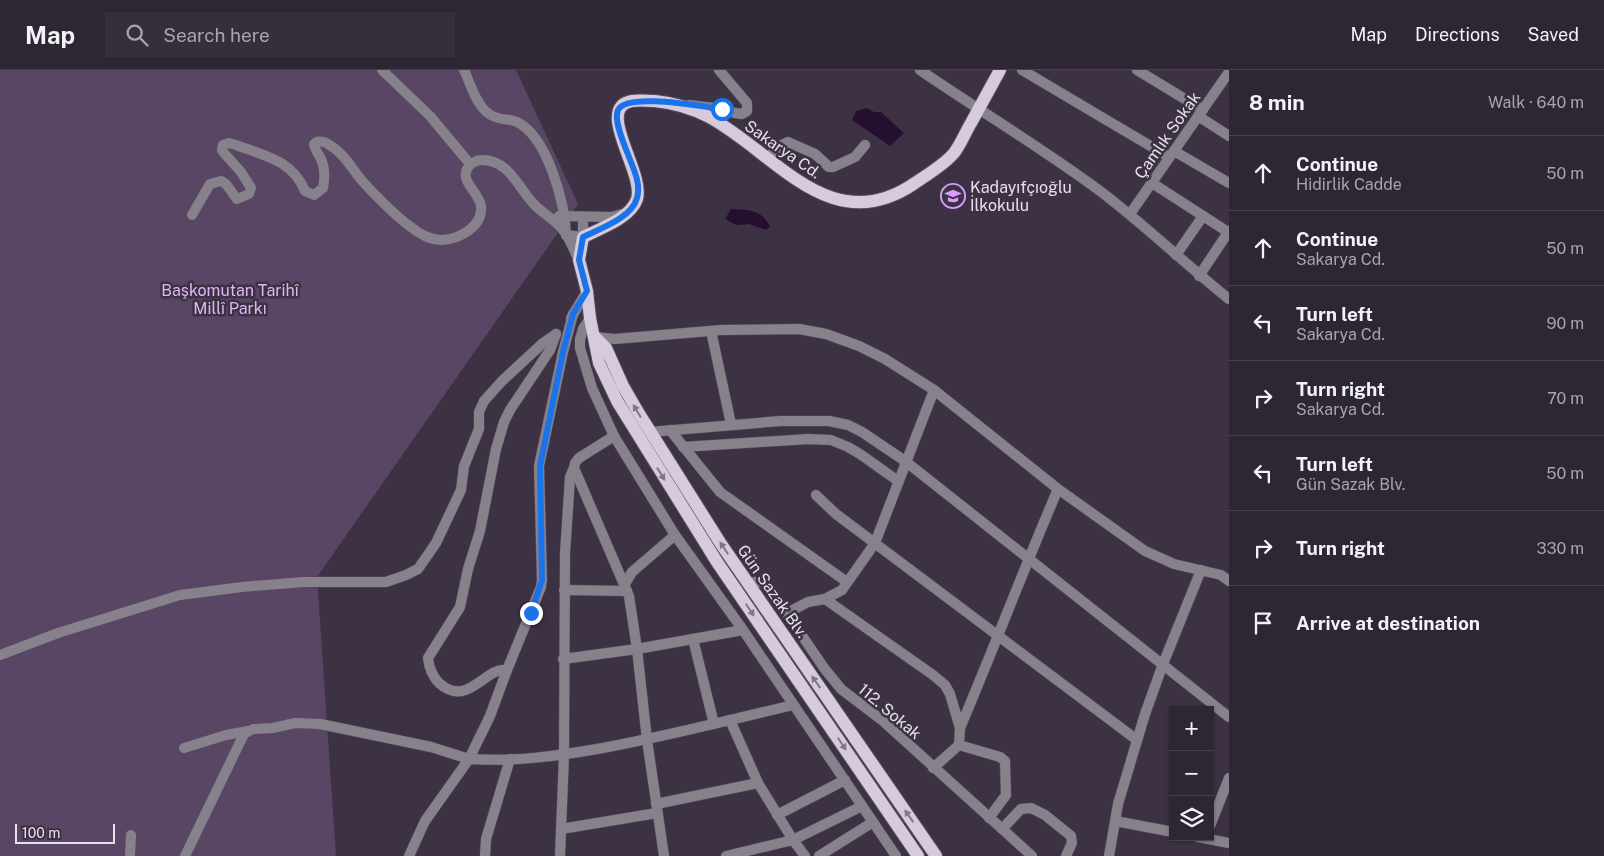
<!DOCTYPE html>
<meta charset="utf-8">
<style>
body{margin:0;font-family:"Public Sans",sans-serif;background:#362e3a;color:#f1f3f6}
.controls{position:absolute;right:15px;bottom:15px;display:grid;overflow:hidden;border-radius:0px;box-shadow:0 1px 4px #0004}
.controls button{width:45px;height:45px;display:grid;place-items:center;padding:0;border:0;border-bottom:1px solid #49434d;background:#2e2632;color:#f1f3f6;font:25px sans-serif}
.scale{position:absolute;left:15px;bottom:12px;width:100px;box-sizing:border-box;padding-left:5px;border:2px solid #e7e0eb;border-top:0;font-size:14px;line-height:18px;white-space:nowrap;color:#e7e0eb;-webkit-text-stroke:4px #3d3243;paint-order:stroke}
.stop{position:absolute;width:15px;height:15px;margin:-11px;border:4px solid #1a73e8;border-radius:50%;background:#fff}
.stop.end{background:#1a73e8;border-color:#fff;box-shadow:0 1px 5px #0008}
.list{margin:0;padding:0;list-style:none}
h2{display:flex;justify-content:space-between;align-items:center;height:65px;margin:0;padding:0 20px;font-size:21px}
h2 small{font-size:16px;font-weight:400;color:#a7a5ac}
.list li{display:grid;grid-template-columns:32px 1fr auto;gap:15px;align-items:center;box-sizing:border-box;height:75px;padding:0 20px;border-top:1px solid #49434d}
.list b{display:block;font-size:19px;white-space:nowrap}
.list p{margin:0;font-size:16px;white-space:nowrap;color:#a7a5ac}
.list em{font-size:16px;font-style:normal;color:#a7a5ac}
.icon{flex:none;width:28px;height:28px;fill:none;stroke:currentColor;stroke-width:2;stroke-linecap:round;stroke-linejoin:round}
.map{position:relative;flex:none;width:1229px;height:786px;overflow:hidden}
header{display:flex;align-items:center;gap:30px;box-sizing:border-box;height:70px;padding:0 25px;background:#2e2632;border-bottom:1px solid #49434d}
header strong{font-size:24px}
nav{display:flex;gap:28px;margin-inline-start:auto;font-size:18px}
.search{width:350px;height:45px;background:#362e3a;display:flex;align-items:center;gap:12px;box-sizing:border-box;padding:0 18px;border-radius:0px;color:#a7a5ac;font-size:19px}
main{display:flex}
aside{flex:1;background:#2e2632}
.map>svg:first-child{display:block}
.green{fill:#594564}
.water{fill:#250f30}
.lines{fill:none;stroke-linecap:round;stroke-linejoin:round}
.minor-casing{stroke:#584e5e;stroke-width:11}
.major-casing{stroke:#584e5e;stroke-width:14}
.minor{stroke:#86818a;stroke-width:10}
.major{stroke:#d6cadd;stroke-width:12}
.oneway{fill:#827688}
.route{stroke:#1a73e8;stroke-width:6}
.labels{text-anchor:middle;stroke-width:5;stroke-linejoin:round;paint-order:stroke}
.street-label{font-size:16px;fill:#e7e0eb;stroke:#3d3243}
.poi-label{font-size:16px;fill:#e7e0eb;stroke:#3d3243;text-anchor:start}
.park-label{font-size:16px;fill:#deb6f5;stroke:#3d3243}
</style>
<header>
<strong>Map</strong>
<div class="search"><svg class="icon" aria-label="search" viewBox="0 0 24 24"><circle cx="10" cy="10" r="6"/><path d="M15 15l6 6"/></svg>Search here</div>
<nav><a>Map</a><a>Directions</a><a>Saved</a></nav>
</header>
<main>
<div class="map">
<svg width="1229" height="786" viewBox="0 0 1229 786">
<rect width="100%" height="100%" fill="#3d3243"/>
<!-- green -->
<path class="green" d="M0,0H516L578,134L317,507L336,786H0Z"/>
<!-- water -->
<g class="water">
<path d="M867,38L874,42H881L904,63L890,76L852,50L856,41Z"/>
<path d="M731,139C749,140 762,139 770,157L766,160L749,154L736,155L725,149Z"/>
</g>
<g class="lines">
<defs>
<g id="minor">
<path d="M382,0L430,46L470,94"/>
<path d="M464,0C471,15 478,42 495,47C502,50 511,49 517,52C548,67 565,134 566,165L583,167V147"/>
<path d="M920,0C980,41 1042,78 1100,121C1145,155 1185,194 1229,229"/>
<path d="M1022,0L1169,87"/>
<path d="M1137,0L1203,40"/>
<path d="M689,35L722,39L735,43L742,44L747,41V33L719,0"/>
<path d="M1198,46L1229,66"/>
<path d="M1174,81L1229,113"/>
<path d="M767,88L780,76L788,72L815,84L829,97H833L855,87L865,75"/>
<path d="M1152,113L1228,162"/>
<path d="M1130,144L1229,2"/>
<path d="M192,145L210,114L221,111C229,114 231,123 237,129L249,124L251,118L241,102L224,83L222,80L223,75L229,73L236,75C265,86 292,90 305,121L314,125L323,118C325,108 325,98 321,89C318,83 315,80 314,74C320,68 328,74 334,78C346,86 354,102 364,113C378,128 394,145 411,157C419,164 431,170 442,170C459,169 483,157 481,136C480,124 460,111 467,99C470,94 476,90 482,90C508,90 517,115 532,132C541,143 555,149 563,160C570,168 574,181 579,190"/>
<path d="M559,146L612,147L622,144"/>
<path d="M1176,185L1203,146"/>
<path d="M1199,206L1229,161"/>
<path d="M571,248L587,221"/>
<path d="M590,248L583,259L580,269V278L592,318L614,366L675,465L743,560L896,786"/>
<path d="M711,261L731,354"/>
<path d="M556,264L550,280L510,340L504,352L496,379L480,461L468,499L460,537L428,588C429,597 432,606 439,613C468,639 485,596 507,600L541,517L542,510L539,396L563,282L573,244"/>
<path d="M595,267L615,269L721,260L799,259L826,264L859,276L885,289L934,320L1058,419L1145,481L1174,494L1221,505L1229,511"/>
<path d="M670,360L720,422L847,512"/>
<path d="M650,362L781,351H829L848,355L862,362L905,391L1229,647"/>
<path d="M614,366L579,388L575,393L574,398L629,526L637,579L647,670L664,786"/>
<path d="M683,377L808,369L831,370L848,377L860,384L898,411"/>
<path d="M816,425L836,444L1137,670"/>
<path d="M747,513L765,511L824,598L841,619L883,651L1032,786"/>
<path d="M625,514L632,502L675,465"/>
<path d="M564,520L627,521"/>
<path d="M825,529L842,520L875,473L934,320"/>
<path d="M787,543L808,532L825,529L933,605L945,615L950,624L960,658L959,675L933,698"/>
<path d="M693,569L714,654"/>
<path d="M0,585L58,563L180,525L242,517L303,512H386L406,505L418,499L436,473L461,420L464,396L479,359V342L484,331L502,311L543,273L556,264"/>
<path d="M563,589L637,579L743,560"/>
<path d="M730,650L758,713L793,770L805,786"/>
<path d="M960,658C994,578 1024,498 1058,419"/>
<path d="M959,675L1000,687L1005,691L1006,725L989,748"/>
<path d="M184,678L226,665L248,661"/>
<path d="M656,734L758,713"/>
<path d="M777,745L845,710"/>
<path d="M1115,751L1173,762"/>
<path d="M1210,756L1229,708"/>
<path d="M561,759L657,743"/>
<path d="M1002,759L1021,739L1031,738L1045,745L1071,766L1072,773L1066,786"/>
<path d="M1198,767L1229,773"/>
<path d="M130,786L131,765"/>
<path d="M185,786L244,664L253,659L273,658L295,653L320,654L431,677L469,689L490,646L507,600"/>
<path d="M409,786L425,751L469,689C515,692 558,686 603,678C667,666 730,650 793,635"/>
<path d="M485,786L486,769L510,689"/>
<path d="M560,786L564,685L565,484L570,407L574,398"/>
<path d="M726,786L793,770L862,736"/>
<path d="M819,786L873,752"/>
<path d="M1109,786L1118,734L1145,644L1163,594L1201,500"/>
</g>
<g id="major">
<path d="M595,267L606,278L623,316L638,342L721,474L936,786"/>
<path d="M918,786L717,492L617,331L599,293L590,248L587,221L579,190L583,167C599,159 631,148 637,129C645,102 594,38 632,31C639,30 648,31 655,31C674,33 692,38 709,47C776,83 831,171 915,113C928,104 944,95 954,83C961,74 965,63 971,53C981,35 990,18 1000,0"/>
</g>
</defs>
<!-- minor casing -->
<use href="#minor" class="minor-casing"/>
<!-- major casing -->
<use href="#major" class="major-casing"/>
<!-- minor -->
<use href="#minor" class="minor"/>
<!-- major -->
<use href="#major" class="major"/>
</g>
<!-- one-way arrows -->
<defs><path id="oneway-solid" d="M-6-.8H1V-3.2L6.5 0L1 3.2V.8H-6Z" transform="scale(1.25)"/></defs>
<g class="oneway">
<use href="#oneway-solid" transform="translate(637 341) rotate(-121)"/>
<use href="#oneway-solid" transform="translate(661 404) rotate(58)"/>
<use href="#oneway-solid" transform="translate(724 478) rotate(-124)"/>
<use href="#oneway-solid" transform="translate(750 540) rotate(56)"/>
<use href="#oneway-solid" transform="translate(816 612) rotate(-125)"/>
<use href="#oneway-solid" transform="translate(842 674) rotate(56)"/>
<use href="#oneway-solid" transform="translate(909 746) rotate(-125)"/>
</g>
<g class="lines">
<!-- route -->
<path class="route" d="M531,543L542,510L540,396L563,282L573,244L587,221L579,190L583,167C599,159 632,148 637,128C641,114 634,100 629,87C625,76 613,51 618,40C627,22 703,37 722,39"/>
</g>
<!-- icons -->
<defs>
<symbol id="school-ring" viewBox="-11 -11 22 22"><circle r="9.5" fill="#3d3243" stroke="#d79bf9" stroke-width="1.5"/><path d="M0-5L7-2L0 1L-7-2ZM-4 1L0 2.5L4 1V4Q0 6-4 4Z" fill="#d79bf9"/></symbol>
</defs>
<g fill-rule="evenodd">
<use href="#school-ring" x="939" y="112" width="28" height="28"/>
</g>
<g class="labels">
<!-- street labels -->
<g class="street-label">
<text transform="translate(1167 65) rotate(-55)" y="6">Çamlık Sokak</text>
<text transform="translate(783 79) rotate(35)" y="6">Sakarya Cd.</text>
<text transform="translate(773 521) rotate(55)" y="6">Gün Sazak Blv.</text>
<text transform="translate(890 641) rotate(40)" y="6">112. Sokak</text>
</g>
<!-- poi labels -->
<g class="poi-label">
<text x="970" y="123">Kadayıfçıoğlu<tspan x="970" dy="18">İlkokulu</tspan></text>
</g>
<!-- park labels -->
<g class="park-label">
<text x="230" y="226">Başkomutan Tarihî<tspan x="230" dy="18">Millî Parkı</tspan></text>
</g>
</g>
</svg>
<div class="controls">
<button>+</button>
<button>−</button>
<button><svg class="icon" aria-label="layers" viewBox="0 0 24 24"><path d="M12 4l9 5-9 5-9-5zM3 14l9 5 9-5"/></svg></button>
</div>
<div class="scale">100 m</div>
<div class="stop" style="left:722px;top:39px"></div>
<div class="stop end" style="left:531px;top:543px"></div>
</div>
<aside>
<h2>8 min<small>Walk · 640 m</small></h2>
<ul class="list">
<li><svg class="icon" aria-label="ahead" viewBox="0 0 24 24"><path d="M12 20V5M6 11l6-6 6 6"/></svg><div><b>Continue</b><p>Hidirlik Cadde</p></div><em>50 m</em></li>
<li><svg class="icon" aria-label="ahead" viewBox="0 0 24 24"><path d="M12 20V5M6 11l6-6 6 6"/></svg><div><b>Continue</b><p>Sakarya Cd.</p></div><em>50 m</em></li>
<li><svg class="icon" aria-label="left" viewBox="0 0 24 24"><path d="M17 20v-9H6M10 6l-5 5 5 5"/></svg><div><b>Turn left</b><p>Sakarya Cd.</p></div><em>90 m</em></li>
<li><svg class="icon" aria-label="right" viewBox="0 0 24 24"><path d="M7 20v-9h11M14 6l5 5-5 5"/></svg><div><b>Turn right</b><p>Sakarya Cd.</p></div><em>70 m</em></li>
<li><svg class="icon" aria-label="left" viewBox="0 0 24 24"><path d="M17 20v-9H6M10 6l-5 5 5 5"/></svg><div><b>Turn left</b><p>Gün Sazak Blv.</p></div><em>50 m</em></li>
<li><svg class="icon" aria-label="right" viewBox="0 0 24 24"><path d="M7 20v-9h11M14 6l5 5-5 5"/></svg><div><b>Turn right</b></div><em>330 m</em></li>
<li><svg class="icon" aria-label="arrive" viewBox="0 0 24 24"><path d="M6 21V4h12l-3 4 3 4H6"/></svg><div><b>Arrive at destination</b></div></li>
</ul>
</aside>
</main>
